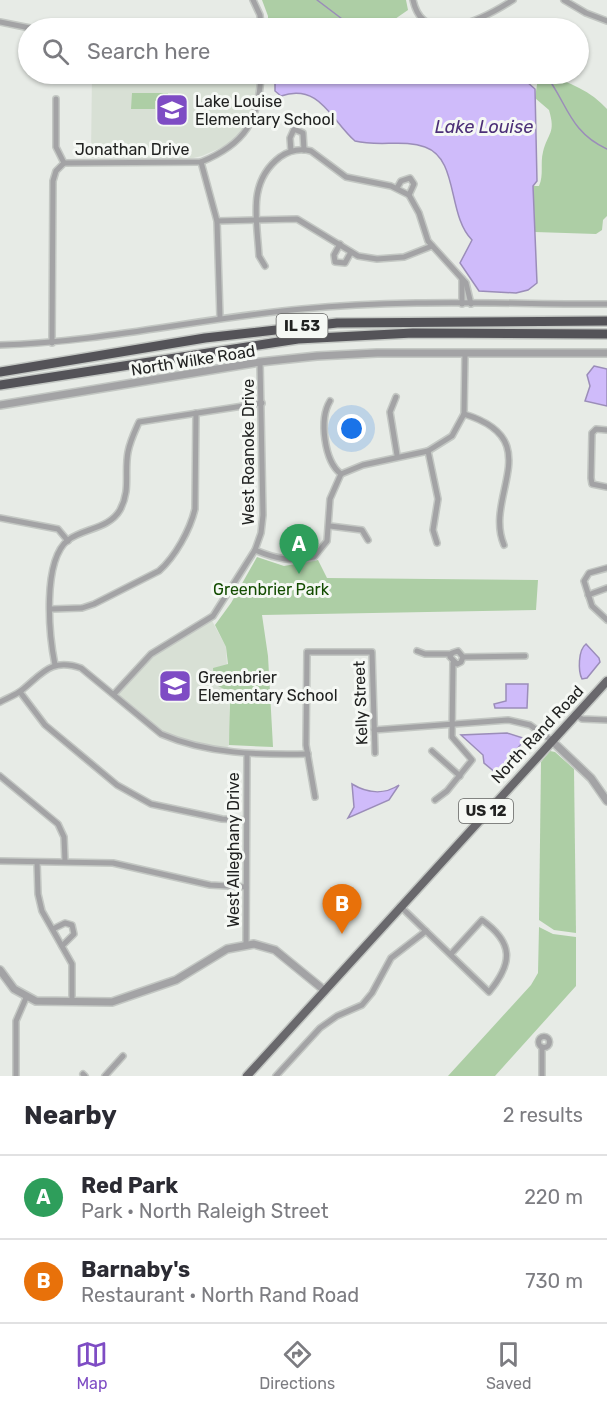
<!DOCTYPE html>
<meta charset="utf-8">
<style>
body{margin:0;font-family:Rubik,sans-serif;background:#f2f2f3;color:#2b2b33}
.you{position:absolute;left:352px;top:429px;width:21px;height:21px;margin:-15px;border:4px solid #fff;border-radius:50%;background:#1a73e8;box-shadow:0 0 0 9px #1a73e833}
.badge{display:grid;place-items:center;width:39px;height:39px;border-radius:50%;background:#7e4cc4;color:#fff;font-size:20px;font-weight:700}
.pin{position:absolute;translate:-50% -50px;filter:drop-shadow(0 2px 3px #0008)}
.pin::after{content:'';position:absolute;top:32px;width:21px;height:18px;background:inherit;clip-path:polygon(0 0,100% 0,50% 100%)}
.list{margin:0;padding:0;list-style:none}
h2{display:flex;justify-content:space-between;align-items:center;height:78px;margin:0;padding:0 24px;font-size:26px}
h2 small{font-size:20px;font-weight:400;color:#7c7c81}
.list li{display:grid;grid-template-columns:39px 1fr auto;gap:18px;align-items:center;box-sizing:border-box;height:84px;padding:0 24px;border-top:2px solid #e1e1e2}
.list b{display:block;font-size:22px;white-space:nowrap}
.list p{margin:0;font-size:20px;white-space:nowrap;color:#7c7c81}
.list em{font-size:20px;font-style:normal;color:#7c7c81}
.icon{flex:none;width:33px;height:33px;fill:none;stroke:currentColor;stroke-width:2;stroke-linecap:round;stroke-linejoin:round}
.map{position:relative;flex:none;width:607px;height:1076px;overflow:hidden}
.search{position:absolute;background:#fff;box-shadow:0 2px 4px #0004;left:18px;right:18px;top:18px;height:66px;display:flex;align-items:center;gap:15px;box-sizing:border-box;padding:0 21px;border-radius:33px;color:#7c7c81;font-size:22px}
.sheet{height:246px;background:#fff}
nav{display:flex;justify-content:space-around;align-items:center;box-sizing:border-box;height:84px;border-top:2px solid #e1e1e2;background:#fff;font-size:16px;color:#7c7c81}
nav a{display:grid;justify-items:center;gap:3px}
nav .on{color:#7e4cc4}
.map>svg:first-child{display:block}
.built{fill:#d8e0d5}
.green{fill:#adcea5}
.water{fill:#cfbbfa;stroke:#9b8db9;stroke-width:1.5}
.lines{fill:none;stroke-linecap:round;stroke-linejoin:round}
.stream{stroke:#9b8db9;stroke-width:1.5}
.minor-casing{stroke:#c3c7c3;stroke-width:8}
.tertiary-casing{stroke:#c3c7c3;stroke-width:10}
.primary-casing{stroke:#c3c7c3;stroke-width:11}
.motorway-casing{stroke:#c3c7c3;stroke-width:12}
.minor{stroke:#a3a3a5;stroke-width:5}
.tertiary{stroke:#a3a3a5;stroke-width:7}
.primary{stroke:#69686c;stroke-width:8}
.motorway{stroke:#545358;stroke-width:9}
.labels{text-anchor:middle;stroke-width:6;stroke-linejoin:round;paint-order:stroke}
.shield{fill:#f5f8f4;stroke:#616260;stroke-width:1.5}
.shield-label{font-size:15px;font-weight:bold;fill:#212221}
.poi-label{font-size:16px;fill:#212221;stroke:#f5f8f4;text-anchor:start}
.street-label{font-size:16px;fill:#212221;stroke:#f5f8f4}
.park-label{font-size:16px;fill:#134c00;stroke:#f5f8f4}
.water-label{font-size:18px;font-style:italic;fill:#4c2f77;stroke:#f5f8f4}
</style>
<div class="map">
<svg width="607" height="1076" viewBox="0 0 607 1076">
<rect width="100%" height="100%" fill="#e7ebe6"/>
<!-- built -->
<g class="built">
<path d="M92,74H257L256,100L249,119L232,143L202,156L189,159L91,158Z"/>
<path d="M210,617L226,647L230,730L229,745L225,750L161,734L114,694L151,654Z"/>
</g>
<!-- green -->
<g class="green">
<path d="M262,0H406L408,10L382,28H268V16Z"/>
<path d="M546,75C568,81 592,92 607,109V216L603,220L602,230L596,234L535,232L533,186H539C544,175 540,163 543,152C548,132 556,134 549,110L535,98L538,78Z"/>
<path d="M132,93H168V102L155,101V109H131Z"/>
<path d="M257,557L284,566L318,560L327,578L538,580L536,610L262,615L268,656L273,747L229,745L230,692L218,686L217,681L214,682L213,668L228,664L226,647L215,625L231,603Z"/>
<path d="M550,751L555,752L574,769L576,933L554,930L539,920L541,762Z"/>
<path d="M539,927L553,934L576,937V986L495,1076H448L531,985L538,973Z"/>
</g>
<!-- water -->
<g class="water">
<path d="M278,74H493L527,77V82L535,89L537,181L533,186L537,283L528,290L516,293L479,291L460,263L472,240C447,215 459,159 425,147C404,139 379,147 355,141C331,120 320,83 281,96L275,91V75Z"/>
<path d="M594,366L607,369V406L585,401L590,386L587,375Z"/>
<path d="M586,644L599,658L600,662L587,678L582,679C578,671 578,650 586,644Z"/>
<path d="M506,684H528L527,708H495L494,704L506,701Z"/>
<path d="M507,733L523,738V742L496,773L484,763L483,755L461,735Z"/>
<path d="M352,784C367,793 384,795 399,785L389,800L348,818L354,807Z"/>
</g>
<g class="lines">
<!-- stream -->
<g class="stream">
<path d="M317,0L354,28"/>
<path d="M545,74C567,102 569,132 607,149"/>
</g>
<defs>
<g id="minor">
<path d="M253,0L260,15L261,28"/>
<path d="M413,0C424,51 485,18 513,0"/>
<path d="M564,0L586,13L607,21"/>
<path d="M0,22L30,28"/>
<path d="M56,99V147L64,163"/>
<path d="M291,151L290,138L294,129L303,133L304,150"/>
<path d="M201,162L217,221L220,318"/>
<path d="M64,163L201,162C245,144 259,121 261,74"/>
<path d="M397,188L401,181L410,178L414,184L409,195"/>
<path d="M217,221L297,219L358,256L377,259L404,257L432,246"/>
<path d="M340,244L334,255L335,262L345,263L351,252"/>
<path d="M265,266L259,256C257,219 247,182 280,157C290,150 299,148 311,151L346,177L391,186L409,195L419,213L428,241L466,283L471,304"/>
<path d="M462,279V304"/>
<path d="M52,343L53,181L56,171L64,163"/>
<path d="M0,345C102,342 201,318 302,309C404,299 506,304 607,304"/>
<path d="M396,397L390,412L397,455"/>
<path d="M330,401C319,419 324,461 341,474"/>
<path d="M464,414C549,440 483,496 504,545"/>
<path d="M607,430L596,429L592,433L591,478L592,484L607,487"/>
<path d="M428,451L438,499L433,530L437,543"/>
<path d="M0,518L58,529L68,541"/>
<path d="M330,526L362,530L368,540"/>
<path d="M255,550C276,559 292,562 314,557L327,541L330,499L341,474L363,465L428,451L452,436L464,414L465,354"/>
<path d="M607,568L589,573L584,581L592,606L607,620"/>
<path d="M588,595L607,588"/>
<path d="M52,609L82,608L94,604L159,571C175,557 190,530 195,509L196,413"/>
<path d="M417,651L425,654H451"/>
<path d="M463,657L461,662L457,664L450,657L452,653L458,651L463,657L525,656"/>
<path d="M55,665C49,635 42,561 68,540C84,528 109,529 120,510C131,490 124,473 128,452C130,441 135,431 139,422L262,403"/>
<path d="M20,692L45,725L117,785L151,804L222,819L246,820"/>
<path d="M114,694L151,654L213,616L255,550L261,533L263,515L260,362"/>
<path d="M0,702C7,698 16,695 22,690C43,673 51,658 81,668L161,734C207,754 259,755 308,754"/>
<path d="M575,714L582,719L607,720"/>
<path d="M374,730L508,720L530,725L551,740"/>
<path d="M432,751L460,776"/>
<path d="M0,776L58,824L64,837L65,861"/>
<path d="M315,797L306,745L307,652H372L375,753"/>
<path d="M435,800L447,791L472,760L452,737L453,663"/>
<path d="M0,861L113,863L210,885L246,887"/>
<path d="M37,862L38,894L42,911L72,964V1002"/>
<path d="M400,906L489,992C513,963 514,943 482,920L451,954"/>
<path d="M53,929L65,923L72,925L74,934L62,946"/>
<path d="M246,945L247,755"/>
<circle cx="544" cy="1042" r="5.5"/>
<path d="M542,1047V1076"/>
<path d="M83,1074L85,1076"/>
<path d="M16,1076V1021L26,998"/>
<path d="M105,1076L123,1056"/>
<path d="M276,1076L320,1028L337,1016L362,1005L372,993L391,958L426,931"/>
</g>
<g id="tertiary">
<path d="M0,405L260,362L317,356L377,353H607"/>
<path d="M551,740L591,778L607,801"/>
<path d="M0,970L14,989L36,1001L112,1002L176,980L227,949L254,944L275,950L324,990"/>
</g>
<path id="primary" d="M247,1076L607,681"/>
<g id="motorway">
<path d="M0,372L205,338L337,323L607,321"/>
<path d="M0,385L298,339L413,333L607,334"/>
</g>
</defs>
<!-- minor casing -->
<use href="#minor" class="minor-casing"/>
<!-- tertiary casing -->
<use href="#tertiary" class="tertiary-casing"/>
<!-- primary casing -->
<use href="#primary" class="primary-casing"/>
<!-- motorway casing -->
<use href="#motorway" class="motorway-casing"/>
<!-- minor -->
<use href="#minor" class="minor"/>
<!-- tertiary -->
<use href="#tertiary" class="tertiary"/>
<!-- primary -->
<use href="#primary" class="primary"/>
<!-- motorway -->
<use href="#motorway" class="motorway"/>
</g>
<!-- icons -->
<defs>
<symbol id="school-square" viewBox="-11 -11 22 22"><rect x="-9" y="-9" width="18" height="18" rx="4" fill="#7e4cc4" stroke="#f5f8f4"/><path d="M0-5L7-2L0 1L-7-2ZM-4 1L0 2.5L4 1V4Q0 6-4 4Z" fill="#fff"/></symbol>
</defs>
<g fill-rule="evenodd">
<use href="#school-square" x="153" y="91" width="38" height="38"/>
<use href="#school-square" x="156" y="667" width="38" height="38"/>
</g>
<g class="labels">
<!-- shield labels -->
<g class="shield">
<rect x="276.5" y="314" width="51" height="24" rx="4.5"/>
<rect x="459" y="799" width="54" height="24" rx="4.5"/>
</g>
<g class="shield-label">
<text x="302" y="331">IL 53</text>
<text x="486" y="816">US 12</text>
</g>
<!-- poi labels -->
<g class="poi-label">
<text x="195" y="107">Lake Louise<tspan x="195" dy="18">Elementary School</tspan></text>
<text x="198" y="683">Greenbrier<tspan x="198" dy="18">Elementary School</tspan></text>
</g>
<!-- street labels -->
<g class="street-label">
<text x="132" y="155">Jonathan Drive</text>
<text transform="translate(193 360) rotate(-9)" y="6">North Wilke Road</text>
<text transform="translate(248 452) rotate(-90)" y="6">West Roanoke Drive</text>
<text transform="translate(360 703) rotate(-92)" y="6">Kelly Street</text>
<text transform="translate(537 734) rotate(-47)" y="6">North Rand Road</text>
<text transform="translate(233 850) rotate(-90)" y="6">West Alleghany Drive</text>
</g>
<!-- park labels -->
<g class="park-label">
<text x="271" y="595">Greenbrier Park</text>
</g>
<!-- water labels -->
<g class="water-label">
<text x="484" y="133">Lake Louise</text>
</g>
</g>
</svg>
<div class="you"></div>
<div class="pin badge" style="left:299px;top:574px;background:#2e9e5b">A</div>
<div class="pin badge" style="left:342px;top:934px;background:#e8710a">B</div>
<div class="search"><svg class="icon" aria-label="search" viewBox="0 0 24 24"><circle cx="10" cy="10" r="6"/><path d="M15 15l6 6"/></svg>Search here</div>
</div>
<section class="sheet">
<h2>Nearby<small>2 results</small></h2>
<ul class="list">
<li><span class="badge" style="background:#2e9e5b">A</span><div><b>Red Park</b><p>Park · North Raleigh Street</p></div><em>220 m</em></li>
<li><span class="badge" style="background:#e8710a">B</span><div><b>Barnaby's</b><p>Restaurant · North Rand Road</p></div><em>730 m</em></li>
</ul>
</section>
<nav>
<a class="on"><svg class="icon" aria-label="map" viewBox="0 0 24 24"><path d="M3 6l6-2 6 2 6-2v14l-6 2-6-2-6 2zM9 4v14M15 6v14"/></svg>Map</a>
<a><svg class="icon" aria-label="directions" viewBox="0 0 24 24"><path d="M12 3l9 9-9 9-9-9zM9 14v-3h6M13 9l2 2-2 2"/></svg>Directions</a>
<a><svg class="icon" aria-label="saved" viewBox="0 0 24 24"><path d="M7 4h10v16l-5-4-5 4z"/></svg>Saved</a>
</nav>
